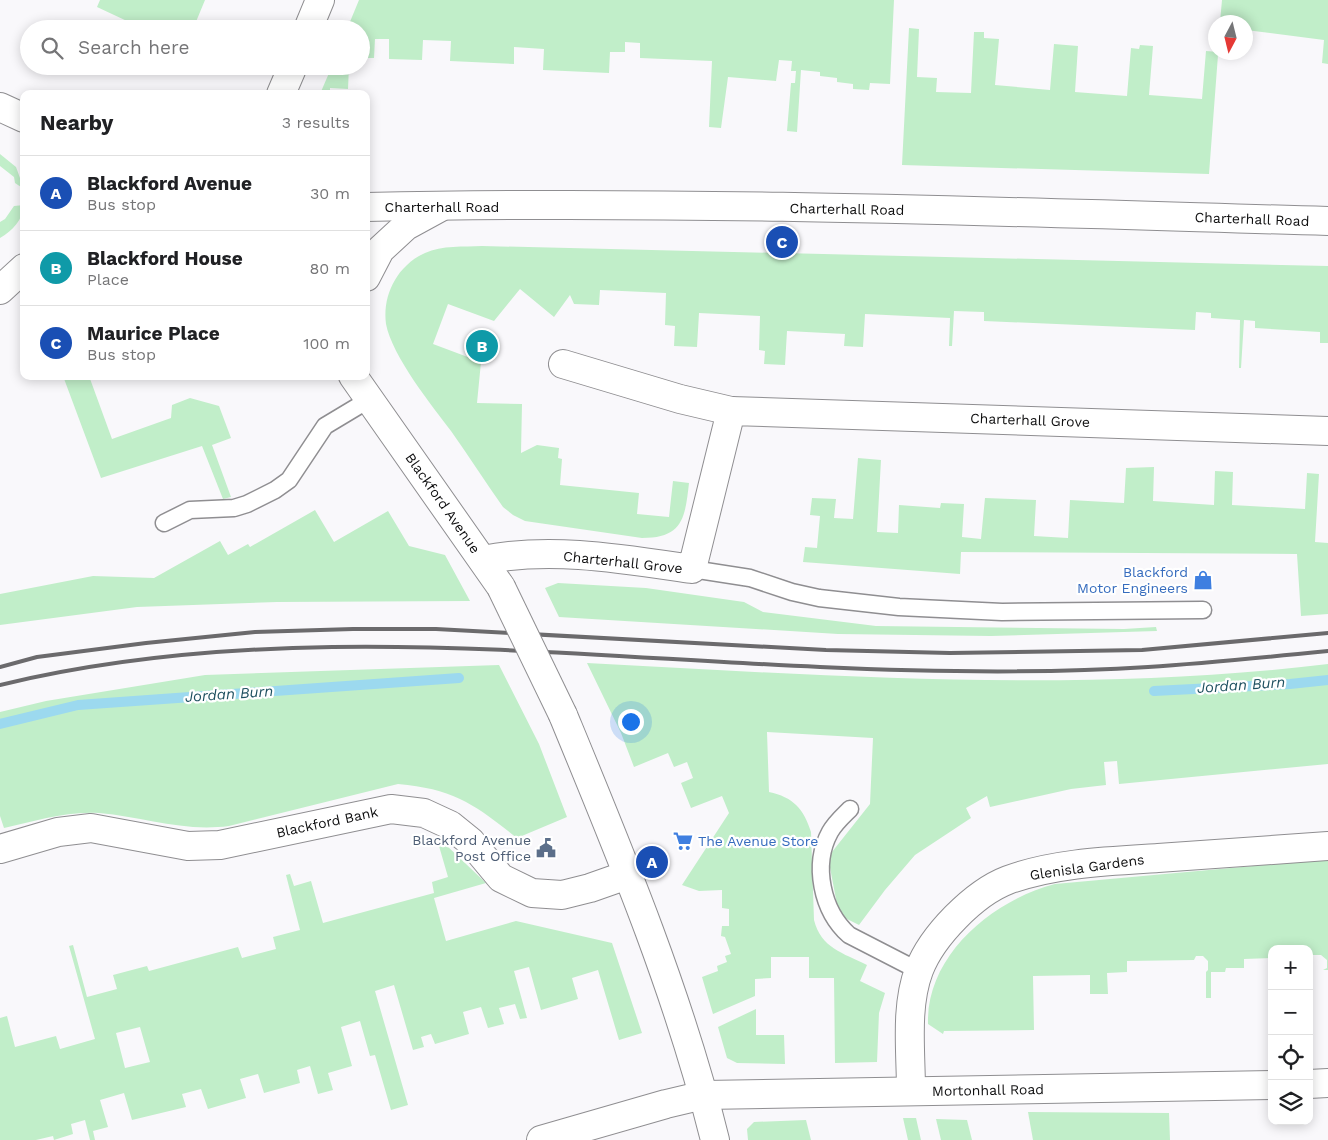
<!DOCTYPE html>
<meta charset="utf-8">
<style>
body{margin:0;font-family:"Work Sans",sans-serif;background:#f2f2f2;color:#202124}
.controls{position:absolute;right:15px;bottom:15px;display:grid;overflow:hidden;border-radius:10px;box-shadow:0 2px 12px #0003}
.controls button{width:45px;height:45px;display:grid;place-items:center;padding:0;border:0;border-bottom:1px solid #e0e0e0;background:#fff;color:#202124;font:25px sans-serif}
.compass{position:absolute;left:1208px;top:15px;width:45px;height:45px;border-radius:50%;background:#fff;box-shadow:0 2px 12px #0003;rotate:187deg}
.you{position:absolute;left:630px;top:721px;width:18px;height:18px;margin:-12px;border:4px solid #fff;border-radius:50%;background:#1a73e8;box-shadow:0 0 0 8px #1a73e833}
.badge{display:grid;place-items:center;width:32px;height:32px;border-radius:50%;background:#ea580c;color:#fff;font-size:16px;font-weight:700}
.pin{position:absolute;translate:-50% -50%;border:2px solid #fff;box-shadow:0 1px 5px #0006}
.list{margin:0;padding:0;list-style:none}
h2{display:flex;justify-content:space-between;align-items:center;height:65px;margin:0;padding:0 20px;font-size:21px}
h2 small{font-size:16px;font-weight:400;color:#757577}
.list li{display:grid;grid-template-columns:32px 1fr auto;gap:15px;align-items:center;box-sizing:border-box;height:75px;padding:0 20px;border-top:1px solid #e0e0e0}
.list b{display:block;font-size:19px;white-space:nowrap}
.list p{margin:0;font-size:16px;white-space:nowrap;color:#757577}
.list em{font-size:16px;font-style:normal;color:#757577}
.icon{flex:none;width:28px;height:28px;fill:none;stroke:currentColor;stroke-width:2;stroke-linecap:round;stroke-linejoin:round}
.map{position:relative;flex:none;width:1328px;height:1140px;overflow:hidden}
.search{position:absolute;background:#fff;box-shadow:0 2px 12px #0003;left:20px;top:20px;width:350px;height:55px;display:flex;align-items:center;gap:12px;box-sizing:border-box;padding:0 18px;border-radius:28px;color:#757577;font-size:19px}
.panel{position:absolute;background:#fff;box-shadow:0 2px 12px #0003;left:20px;top:90px;width:350px;height:290px;border-radius:10px}
.map>svg:first-child{display:block}
.green{fill:#c1eec9;fill-rule:evenodd}
.lines{fill:none;stroke-linecap:round;stroke-linejoin:round}
.stream{stroke:#9cd9ef;stroke-width:10}
.lane-casing{stroke:#8f8e91;stroke-width:19}
.street-casing{stroke:#8f8e91;stroke-width:30}
.secondary-casing{stroke:#8f8e91;stroke-width:30}
.lane{stroke:#fff;stroke-width:16}
.street{stroke:#fff;stroke-width:28}
.secondary{stroke:#fff;stroke-width:28}
.rail{stroke:#6b6a6c;stroke-width:4}
.secondary-bridge-casing{stroke:#8f8e91;stroke-width:30;stroke-linecap:butt}
.secondary-bridge{stroke:#fff;stroke-width:28}
.labels{text-anchor:middle;stroke-width:4.5;stroke-linejoin:round;paint-order:stroke}
.street-label{font-size:14px;fill:#0e0e0f;stroke:#fff}
.shop-label{font-size:14px;fill:#366cbe;stroke:#fff;text-anchor:end}
.service-label{font-size:14px;fill:#4e5e75;stroke:#fff;text-anchor:end}
.water-label{font-size:15px;font-style:italic;fill:#1d4f5f;stroke:#fff}
</style>
<div class="map">
<svg width="1328" height="1140" viewBox="0 0 1328 1140">
<rect width="100%" height="100%" fill="#f9f8fb"/>
<!-- green -->
<g class="green">
<path d="M100,0H205L193,29H161L151,23L148,29H144L97,7Z"/>
<path d="M359,0H894L890,84L870,83L869,90L853,89V84L837,82V78L820,76V72L801,70L797,132L787,131L791,83H795L796,71H791L792,61L779,60L776,81L728,77L721,128L709,127L712,61L640,58V43L625,42V52H610L609,73L543,70L544,49L514,47V64L450,61L451,41L423,40L422,60L389,59V39H375L374,58H361V29H347Z"/>
<path d="M1222,0H1328V64L1322,63L1324,40L1246,30V22H1220Z"/>
<path d="M909,28L919,29L917,77L937,78L936,92L971,93L974,32H984V38L999,39L995,85L1050,90L1054,44L1078,46L1075,92L1127,96L1131,48L1139,49L1140,45L1153,46L1149,95L1202,99L1206,51L1230,53V56L1218,55L1209,174L902,165Z"/>
<path d="M332,66H349L348,89L330,88V94H320Z"/>
<path d="M0,154L16,167L24,189L15,183L14,177L0,166Z"/>
<path d="M24,205C23,220 12,231 0,238V222L5,219L14,206Z"/>
<path d="M482,246L1328,266V343H1320V332L1255,328V321L1244,320L1241,368H1239L1240,320L1211,318V313L1196,312L1195,330L984,321V312L954,311L952,346H949L950,318L865,314L863,347L844,346L845,334L787,331L785,365L764,364L765,351L759,350L760,316L699,313L697,347L674,346L675,326L665,325L666,293L600,290L599,305L574,304L570,295L554,317L520,289L494,321L448,304L433,344L481,362L477,403L522,404L521,453L537,445L559,448L558,458L562,459L560,485L639,493L637,514L669,517L673,481L689,483C685,518 683,538 642,538L525,521L513,515L503,507C485,482 469,456 451,431C432,406 392,356 386,324C384,309 387,293 395,280C401,269 413,258 425,253C442,245 464,247 482,246Z"/>
<path d="M63,376H89L112,439L171,418L172,405L190,398L219,406L231,438L212,445L231,497L223,499L202,446L101,478Z"/>
<path d="M858,458L881,460L877,532L898,533L899,505L940,508L941,503L964,504L962,537L981,539L985,498L1036,500L1034,536L1068,538L1070,500L1124,503L1126,468L1154,467L1153,501L1214,505L1215,471L1233,472L1232,505L1305,509L1307,473L1319,474L1315,542L1328,543V614L1301,616L1297,554L961,552L960,574L803,562L805,547L817,548L820,516L810,515L812,498L836,499L834,518L853,519Z"/>
<path d="M315,510L334,542L388,511L409,546L445,555L470,601L277,602L137,607L0,625V594L93,576L154,578L220,541L228,555L248,544L250,547Z"/>
<path d="M558,583L646,588L744,602L763,612L876,626L1124,629L1156,627L1157,631L991,636L838,634L559,617L545,588Z"/>
<path d="M587,663C834,676 1081,694 1328,664V764L1119,784L1117,761L1104,762L1106,785L1071,789L990,807L987,796L966,808L971,818L915,855L885,890L859,925L839,915L828,857L870,804L873,738L767,732L769,792C793,797 804,809 811,832L814,920C821,948 843,953 867,965L860,981L885,993L879,1013L877,1062L835,1063L834,978H809V957H771V978L755,979V996L713,1014L702,977L718,971L717,966L727,962L725,956L731,954L725,937L721,936L722,926H729V909L722,908V890L699,891L682,885L729,813L722,796L691,808L681,783L693,778L687,762L674,767L668,753L634,767L621,733Z"/>
<path d="M499,665L539,744L567,817L517,838C474,804 454,789 398,784L229,826C182,832 145,817 99,813C66,811 35,821 4,828L0,816V712L46,701L205,675Z"/>
<path d="M445,844L486,883L434,898L446,941L516,921L612,943L642,1033L619,1040L598,970L572,978L578,999L541,1010L529,967L514,971L527,1018L520,1019L515,1004L499,1008L504,1024L488,1028L481,1007L463,1012L469,1034L435,1044L431,1034L421,1037L424,1047L413,1050L394,985L375,991L408,1105L391,1110L375,1055L370,1056L360,1021L341,1027L352,1066L328,1073L333,1090L318,1094L310,1066L297,1070L300,1083L264,1093L258,1074L240,1079L246,1098L208,1109L201,1089L182,1094L186,1107L132,1120L124,1093L100,1100L108,1127L93,1131L95,1140H90L85,1120L71,1124L73,1134L54,1140L53,1136L36,1140H0V1018L7,1016L15,1047L56,1036L60,1049L95,1039L69,946L73,945L87,997L117,989L113,975L147,966L149,971L238,947L242,958L276,949L273,937L300,930L286,875L290,874L294,886L311,881L323,923L434,893L432,882L448,877L439,846ZM140,1027L150,1062L125,1068L116,1033Z"/>
<path d="M1328,859V970H1323L1327,968V960L1321,955H1311L1309,957V949H1272V958L1244,959V968H1226L1225,972H1211V998H1206V972L1208,970V961L1203,956H1196L1194,960L1127,961V972L1107,973L1108,994H1090V975L1033,976L1034,1030L944,1031L943,1034L928,1024C926,955 993,900 1055,884Z"/>
<path d="M756,1009V1035H784L785,1064L737,1063L727,1058L718,1027Z"/>
<path d="M1028,1112L1169,1113L1170,1140H1033Z"/>
<path d="M903,1118H916L921,1140H908Z"/>
<path d="M936,1119L967,1120L972,1140H941Z"/>
<path d="M806,1120L811,1140H748L747,1129L754,1122Z"/>
</g>
<g class="lines">
<!-- stream -->
<g class="stream">
<path d="M1154,691L1290,684L1328,680"/>
<path d="M0,724L78,705L459,678"/>
</g>
<defs>
<g id="lane">
<path d="M164,523L190,510L234,508L247,504L275,490L289,480L325,426L370,399"/>
<path d="M692,569L750,578L792,592L819,598L899,607L1002,612L1203,610"/>
<path d="M850,809C843,816 835,823 830,832C812,865 822,911 849,935L919,971"/>
</g>
<g id="street">
<path d="M308,29L320,0"/>
<path d="M281,94L293,66"/>
<path d="M563,364L680,399L731,411"/>
<path d="M483,560C551,546 624,559 692,569L731,411L1328,431"/>
<path d="M0,849L58,832L91,828L188,846L220,845L391,809L424,813L450,825L471,842L501,878L532,893L562,895L590,888L627,875"/>
<path d="M1309,1084L1328,1083"/>
<path d="M911,1091C911,1052 905,1007 919,970C932,936 974,893 1008,880C1054,863 1109,861 1158,858C1214,854 1271,850 1328,846"/>
<path d="M541,1140L666,1104L704,1095L1272,1085"/>
</g>
<g id="secondary">
<path d="M0,107L24,118"/>
<path d="M366,207C687,200 1008,212 1328,221"/>
<path d="M366,277L380,250L406,226L439,208"/>
<path d="M0,290L24,268"/>
<path d="M353,376L501,587"/>
<path d="M563,715C620,853 679,994 715,1140"/>
</g>
</defs>
<!-- lane casing -->
<use href="#lane" class="lane-casing"/>
<!-- street casing -->
<use href="#street" class="street-casing"/>
<!-- secondary casing -->
<use href="#secondary" class="secondary-casing"/>
<!-- lane -->
<use href="#lane" class="lane"/>
<!-- street -->
<use href="#street" class="street"/>
<!-- secondary -->
<use href="#secondary" class="secondary"/>
<!-- rail -->
<g class="rail">
<path d="M0,667L37,657L146,643L255,632L353,629H436L826,650L950,653L1142,650L1328,633"/>
<path d="M0,685C268,620 548,655 820,667C929,672 1039,674 1148,667C1208,663 1268,657 1328,651"/>
</g>
<defs>
<path id="secondary-bridge" d="M501,587L563,715"/>
</defs>
<!-- secondary-bridge casing -->
<use href="#secondary-bridge" class="secondary-bridge-casing"/>
<!-- secondary-bridge -->
<use href="#secondary-bridge" class="secondary-bridge"/>
</g>
<!-- icons -->
<defs>
<symbol id="shop-bare" viewBox="-9 -9 18 18"><path d="M-5-2.5h2.3a2.7 3.5 0 0 1 5.4 0H5L5.5 6h-11ZM-1.5-2.5h3a1.5 2.3 0 0 0-3 0Z" fill="#3f7fe0" stroke="#fff" stroke-width="2.5" paint-order="stroke"/></symbol>
<symbol id="supermarket-bare" viewBox="-9 -9 18 18"><path d="M-6-5.5h2.5l.6 2H6L4.5 2H-2.5L-4.4-4H-6ZM-1.5 3.2a1.3 1.3 0 1 0 .1 0ZM3 3.2a1.3 1.3 0 1 0 .1 0Z" fill="#3f7fe0" stroke="#fff" stroke-width="2.5" paint-order="stroke"/></symbol>
<symbol id="civic-bare" viewBox="-9 -9 18 18"><path d="M-.6-6.5H3V-4.5H.6V-3L4-1V1h2V6H-6V1h2V-1L-.6-3ZM-1.2 2.5V6h2.4V2.5Z" fill="#5c6f8a" stroke="#fff" stroke-width="2.5" paint-order="stroke"/></symbol>
</defs>
<g fill-rule="evenodd">
<use href="#shop-bare" x="1189" y="566" width="28" height="28"/>
<use href="#supermarket-bare" x="669" y="827" width="28" height="28"/>
<use href="#civic-bare" x="532" y="834" width="28" height="28"/>
</g>
<g class="labels">
<!-- street labels -->
<g class="street-label">
<text x="442" y="212">Charterhall Road</text>
<text transform="translate(847 209) rotate(1)" y="5">Charterhall Road</text>
<text transform="translate(1252 219) rotate(2)" y="5">Charterhall Road</text>
<text transform="translate(1030 420) rotate(2)" y="5">Charterhall Grove</text>
<text transform="translate(443 503) rotate(55)" y="5">Blackford Avenue</text>
<text transform="translate(623 562) rotate(6)" y="5">Charterhall Grove</text>
<text transform="translate(327 822) rotate(-12)" y="5">Blackford Bank</text>
<text transform="translate(1087 867) rotate(-8)" y="5">Glenisla Gardens</text>
<text transform="translate(988 1090) rotate(-1)" y="5">Mortonhall Road</text>
</g>
<!-- shop labels -->
<g class="shop-label">
<text x="1188" y="577">Blackford<tspan x="1188" dy="16">Motor Engineers</tspan></text>
<text x="698" y="846" text-anchor="start">The Avenue Store</text>
</g>
<!-- service labels -->
<g class="service-label">
<text x="531" y="845">Blackford Avenue<tspan x="531" dy="16">Post Office</tspan></text>
</g>
<!-- water labels -->
<g class="water-label">
<text transform="translate(1241 685) rotate(-4)" y="5">Jordan Burn</text>
<text transform="translate(229 694) rotate(-4)" y="5">Jordan Burn</text>
</g>
</g>
</svg>
<div class="controls">
<button>+</button>
<button>−</button>
<button><svg class="icon" aria-label="locate" viewBox="0 0 24 24"><circle cx="12" cy="12" r="6"/><path d="M12 2v4M12 18v4M2 12h4M18 12h4"/></svg></button>
<button><svg class="icon" aria-label="layers" viewBox="0 0 24 24"><path d="M12 4l9 5-9 5-9-5zM3 14l9 5 9-5"/></svg></button>
</div>
<svg class="compass" viewBox="-18 -18 36 36"><path d="M0-13l5 13h-10z" fill="#e53935"/><path d="M0 13l5-13h-10z" fill="#757577"/></svg>
<div class="you"></div>
<div class="pin badge" style="left:652px;top:862px;background:#1a4fb4">A</div>
<div class="pin badge" style="left:482px;top:346px;background:#0f9aa8">B</div>
<div class="pin badge" style="left:782px;top:242px;background:#1a4fb4">C</div>
<div class="search"><svg class="icon" aria-label="search" viewBox="0 0 24 24"><circle cx="10" cy="10" r="6"/><path d="M15 15l6 6"/></svg>Search here</div>
<section class="panel">
<h2>Nearby<small>3 results</small></h2>
<ul class="list">
<li><span class="badge" style="background:#1a4fb4">A</span><div><b>Blackford Avenue</b><p>Bus stop</p></div><em>30 m</em></li>
<li><span class="badge" style="background:#0f9aa8">B</span><div><b>Blackford House</b><p>Place</p></div><em>80 m</em></li>
<li><span class="badge" style="background:#1a4fb4">C</span><div><b>Maurice Place</b><p>Bus stop</p></div><em>100 m</em></li>
</ul>
</section>
</div>
